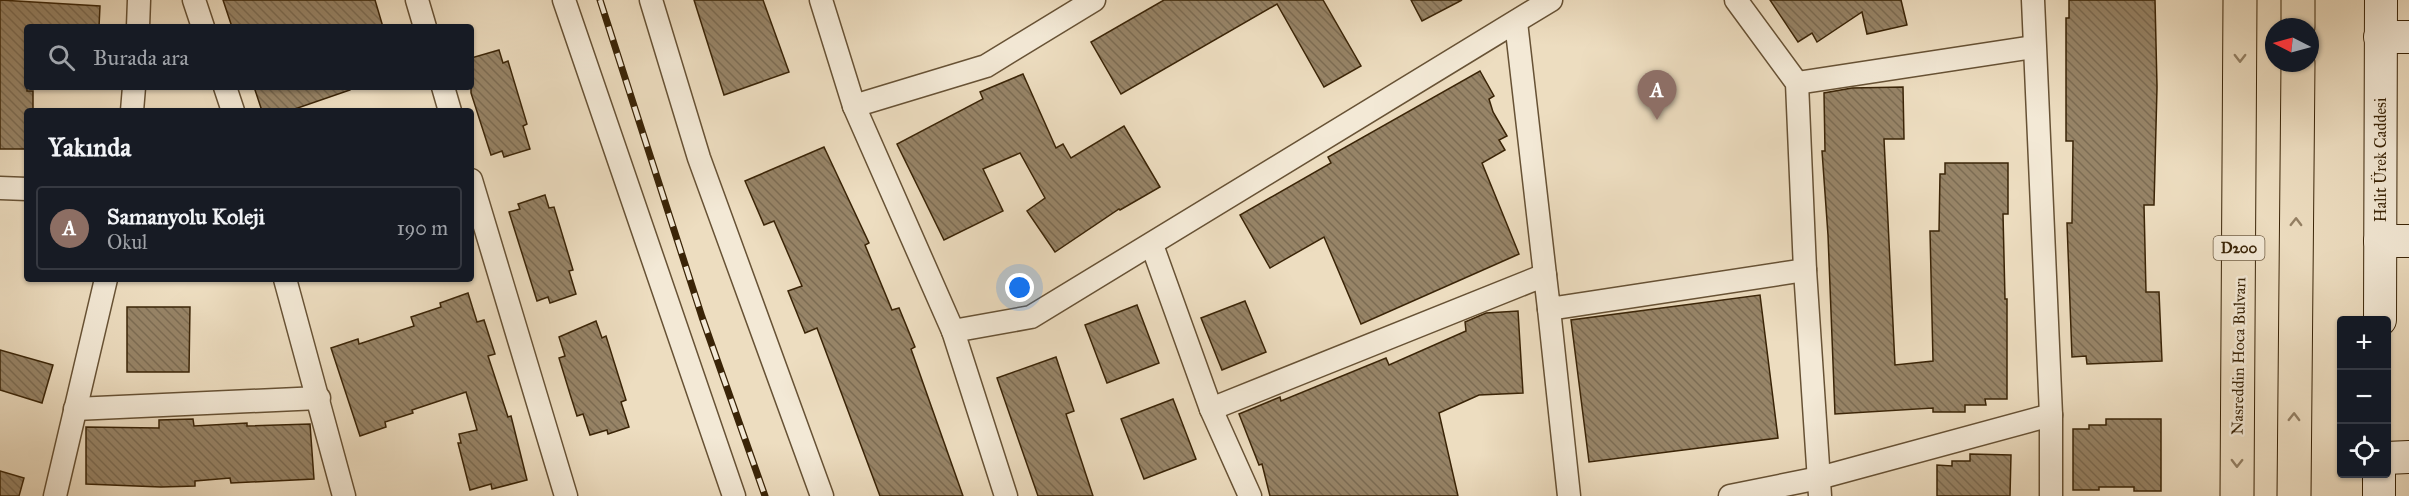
<!DOCTYPE html>
<html lang="tr">
<meta charset="utf-8">
<style>
body{margin:0;font-family:"IM FELL Great Primer",serif;background:#242831;color:#f1f3f6}
.controls{position:absolute;right:18px;bottom:18px;display:grid;overflow:hidden;border-radius:6px;box-shadow:0 2px 4px #0004}
.controls button{width:54px;height:54px;display:grid;place-items:center;padding:0;border:0;border-bottom:2px solid #363941;background:#171b24;color:#f1f3f6;font:30px sans-serif}
.compass{position:absolute;left:2265px;top:18px;width:54px;height:54px;border-radius:50%;background:#171b24;box-shadow:0 2px 4px #0004;rotate:276deg}
.you{position:absolute;left:1020px;top:288px;width:21px;height:21px;margin:-15px;border:4px solid #fff;border-radius:50%;background:#1a73e8;box-shadow:0 0 0 9px #1a73e833}
.badge{display:grid;place-items:center;width:39px;height:39px;border-radius:50%;background:#7c3aed;color:#fff;font-size:20px;font-weight:700}
.pin{position:absolute;translate:-50% -50px;filter:drop-shadow(0 2px 3px #0008)}
.pin::after{content:'';position:absolute;top:32px;width:21px;height:18px;background:inherit;clip-path:polygon(0 0,100% 0,50% 100%)}
.list{margin:0;padding:0;list-style:none}
h2{display:flex;justify-content:space-between;align-items:center;height:78px;margin:0;padding:0 24px;font-size:26px}
h2 small{font-size:20px;font-weight:400;color:#9ea1a6}
.list li{display:grid;grid-template-columns:39px 1fr auto;gap:18px;align-items:center;box-sizing:border-box;height:84px;margin:0 12px 12px;padding:0 12px;border:2px solid #363941;border-radius:6px}
.list b{display:block;font-size:22px;white-space:nowrap}
.list p{margin:0;font-size:20px;white-space:nowrap;color:#9ea1a6}
.list em{font-size:20px;font-style:normal;color:#9ea1a6}
.icon{flex:none;width:33px;height:33px;fill:none;stroke:currentColor;stroke-width:2;stroke-linecap:round;stroke-linejoin:round}
.map{position:relative;flex:none;width:2409px;height:496px;overflow:hidden}
.search{position:absolute;background:#171b24;box-shadow:0 2px 4px #0004;left:24px;top:24px;width:450px;height:66px;display:flex;align-items:center;gap:15px;box-sizing:border-box;padding:0 21px;border-radius:6px;color:#9ea1a6;font-size:22px}
.panel{position:absolute;background:#171b24;box-shadow:0 2px 4px #0004;left:24px;top:108px;width:450px;height:174px;border-radius:6px}
.map>svg:first-child{display:block}
.building{fill:url(#building-back-hatch);stroke:#3a2407;stroke-width:1.5}
.lines{fill:none;stroke-linecap:round;stroke-linejoin:round}
.street-casing{stroke:#675235;stroke-width:25}
.secondary-casing{stroke:#3a2407;stroke-width:34}
.highway-casing{stroke:#3a2407;stroke-width:35}
.street{stroke:#f3e9d6;stroke-width:22}
.secondary{stroke:#f3e9d6;stroke-width:32}
.highway{stroke:#edddc0;stroke-width:33}
.rail-casing{stroke:#3a2407;stroke-width:7}
.rail{stroke:#f3e9d6;stroke-width:4.5;stroke-dasharray:14;stroke-linecap:butt}
.oneway{stroke:#948064}
.labels{text-anchor:middle;stroke-width:5;stroke-linejoin:round;paint-order:stroke}
.shield{fill:#f3e9d6;stroke:#725f45;stroke-width:1.5}
.shield-label{font-size:15px;font-weight:bold;fill:#3a2407}
.street-label{font-size:16px;fill:#3a2407;stroke:#f3e9d6}
</style>
<div class="map">
<svg width="2409" height="496" viewBox="0 0 2409 496">
<defs>
<pattern id="building-back-hatch" width="6" height="6" patternUnits="userSpaceOnUse" patternTransform="scale(1.5)"><rect width="6" height="6" fill="#978467"/><path d="M-1 5l2 2M0 0l6 6M5-1l2 2" fill="none" stroke="#7c6c53"/></pattern>
</defs>
<rect width="100%" height="100%" fill="#edddc0"/>
<filter id="stains"><feTurbulence type="fractalNoise" baseFrequency=".00333" numOctaves="4"/><feColorMatrix values="0 0 0 0 .2 0 0 0 0 .09 0 0 0 0 .02 0 0 0 .5 -.17"/></filter>
<radialGradient id="worn" r=".72"><stop offset=".6" stop-color="#630" stop-opacity="0"/><stop offset="1" stop-color="#630" stop-opacity=".3"/></radialGradient>
<!-- building -->
<g class="building">
<path d="M0,0L100,6L99,27H27V91H33V111H27V149H0Z"/>
<path d="M223,0H375L383,27H232Z"/>
<path d="M694,0H763L789,72L724,95Z"/>
<path d="M1164,0H1323L1361,66L1324,87L1277,4L1121,94L1091,42Z"/>
<path d="M1411,0H1462L1422,21Z"/>
<path d="M1770,0H1901L1907,25L1867,34L1862,12L1817,42L1812,33L1798,42Z"/>
<path d="M2069,0H2155L2157,87L2154,205H2144L2146,292H2159L2162,361L2087,364L2086,356L2072,357L2067,223H2072L2073,141H2066V18H2069Z"/>
<path d="M499,50L503,63L508,61L527,124L523,126L530,149L504,157L502,151L491,155L471,93V58Z"/>
<path d="M1480,71L1494,96L1489,99L1493,112L1507,136L1499,140L1505,150L1482,163L1519,254L1361,324L1324,237L1270,268L1240,215L1331,163L1328,157Z"/>
<path d="M1023,74L1056,148L1063,144L1071,158L1124,126L1160,187L1120,210L1119,209L1055,252L1027,211L1045,198L1020,153L983,169L1003,211L944,240L897,144L983,99L980,92Z"/>
<path d="M254,87H350V90L289,111H262Z"/>
<path d="M1903,87L1904,139H1884L1895,365L1933,361L1930,231H1939L1940,174H1945V163H2008V214H2003L2005,299H2007V399H1985L1986,405H1965V412H1933V408L1835,414L1828,235L1822,151H1825L1824,93L1852,88Z"/>
<path d="M824,147L869,243L865,245L892,310L899,308L915,347L911,349L963,496H880L817,328L805,333L788,291L802,286L774,221L764,225L745,181Z"/>
<path d="M545,195L549,208L554,207L573,270L569,271L576,294L550,303L548,297L537,301L509,212L520,209L518,204Z"/>
<path d="M468,293L477,322L484,320L495,354L488,356L508,417L511,416L527,480L492,489L491,484L470,490L458,443H461L459,434L477,430L466,392L412,410L413,413L385,422L386,427L360,436L331,348L358,339L359,344L414,326L411,317L441,307L440,303Z"/>
<path d="M1760,295L1778,438L1589,462L1571,320Z"/>
<path d="M1245,301L1266,352L1222,370L1201,318Z"/>
<path d="M1137,305L1159,363L1107,383L1085,325Z"/>
<path d="M127,307H190L189,372H127Z"/>
<path d="M1518,311L1523,393L1479,395L1439,413L1458,496H1270L1262,464L1259,465L1239,414L1280,397L1281,401L1386,358L1389,365L1466,331L1465,322L1486,313Z"/>
<path d="M596,321L602,338L606,336L626,400L621,402L629,427L608,434L607,430L590,435L583,414L577,416L570,394L559,358L565,356L559,337Z"/>
<path d="M0,350L53,365L42,403L0,390Z"/>
<path d="M1056,357L1074,411L1066,414L1093,496H1038L997,378Z"/>
<path d="M1173,399L1196,459L1144,479L1121,419Z"/>
<path d="M193,419L194,426L247,423V426L310,424L314,479L231,483L230,478L195,481V486L161,487L86,484V427L159,428V420Z"/>
<path d="M2106,419H2161V491H2134V487H2099V490H2073V429H2089V425H2106Z"/>
<path d="M1970,454L2011,455L2010,496H1937V465L1952,466V461H1970Z"/>
<path d="M0,471L24,478L19,496H0Z"/>
</g>
<g class="lines">
<defs>
<g id="street">
<path d="M194,0L203,27"/>
<path d="M417,0L425,27"/>
<path d="M564,0L734,496"/>
<path d="M651,0L699,158L822,496"/>
<path d="M821,0L854,106L953,331L1006,496"/>
<path d="M1736,0L1797,83L1805,270L1820,496"/>
<path d="M2033,0L2051,415V496"/>
<path d="M1516,22L1545,275"/>
<path d="M138,27L139,0"/>
<path d="M1797,83L2033,47"/>
<path d="M225,87L233,111"/>
<path d="M443,87L450,111"/>
<path d="M854,106L986,66L1094,0"/>
<path d="M132,111L134,87"/>
<path d="M471,180L566,496"/>
<path d="M0,188L27,189"/>
<path d="M1152,245L1211,409L1250,496"/>
<path d="M285,279L344,496"/>
<path d="M1549,309L1569,496"/>
<path d="M953,331L1031,317L1551,0"/>
<path d="M75,409L319,398"/>
<path d="M1211,409L1545,275L1549,309L1805,270"/>
<path d="M55,496L106,279"/>
<path d="M1730,496L1819,478L2051,415"/>
</g>
<g id="secondary">
<path d="M2380,37H2409"/>
<path d="M2380,241H2409"/>
<path d="M2380,320L2381,0"/>
<path d="M2386,458L2409,457"/>
<path d="M2379,496V474"/>
</g>
<g id="highway">
<path d="M2298,27V0"/>
<path d="M2237,496L2240,0"/>
<path d="M2294,496L2298,63"/>
</g>
</defs>
<!-- street casing -->
<use href="#street" class="street-casing"/>
<!-- secondary casing -->
<use href="#secondary" class="secondary-casing"/>
<!-- highway casing -->
<use href="#highway" class="highway-casing"/>
<!-- street -->
<use href="#street" class="street"/>
<!-- secondary -->
<use href="#secondary" class="secondary"/>
<!-- highway -->
<use href="#highway" class="highway"/>
<defs>
<path id="rail" d="M600,0L702,317L765,496"/>
</defs>
<!-- rail casing -->
<use href="#rail" class="rail-casing"/>
<!-- rail -->
<use href="#rail" class="rail"/>
</g>
<!-- one-way arrows -->
<defs><path id="oneway-chevron" d="M-2-3.5L2.5 0L-2 3.5" fill="none" stroke-width="1.6" stroke-linecap="round" stroke-linejoin="round" transform="scale(1.5)"/></defs>
<g class="oneway">
<use href="#oneway-chevron" transform="translate(2240 58) rotate(90)"/>
<use href="#oneway-chevron" transform="translate(2296 222) rotate(-89)"/>
<use href="#oneway-chevron" transform="translate(2294 417) rotate(-89)"/>
<use href="#oneway-chevron" transform="translate(2237 463) rotate(91)"/>
</g>
<g class="labels">
<!-- shield labels -->
<rect class="shield" x="2213.5" y="236" width="51" height="24" rx="4.5"/>
<g class="shield-label">
<text x="2239" y="253">D200</text>
</g>
<!-- street labels -->
<g class="street-label">
<text transform="translate(2380 160) rotate(-90)" y="6">Halit Ürek Caddesi</text>
<text transform="translate(2238 356) rotate(-89)" y="6">Nasreddin Hoca Bulvarı</text>
</g>
</g>
<rect width="100%" height="100%" filter="url(#stains)"/>
<rect width="100%" height="100%" fill="url(#worn)"/>
</svg>
<div class="controls">
<button>+</button>
<button>−</button>
<button><svg class="icon" aria-label="locate" viewBox="0 0 24 24"><circle cx="12" cy="12" r="6"/><path d="M12 2v4M12 18v4M2 12h4M18 12h4"/></svg></button>
</div>
<svg class="compass" viewBox="-18 -18 36 36"><path d="M0-13l5 13h-10z" fill="#e53935"/><path d="M0 13l5-13h-10z" fill="#9ea1a6"/></svg>
<div class="you"></div>
<div class="pin badge" style="left:1657px;top:120px;background:#8d6e63">A</div>
<div class="search"><svg class="icon" aria-label="search" viewBox="0 0 24 24"><circle cx="10" cy="10" r="6"/><path d="M15 15l6 6"/></svg>Burada ara</div>
<section class="panel">
<h2>Yakında<small></small></h2>
<ul class="list">
<li><span class="badge" style="background:#8d6e63">A</span><div><b>Samanyolu Koleji</b><p>Okul</p></div><em>190 m</em></li>
</ul>
</section>
</div>
